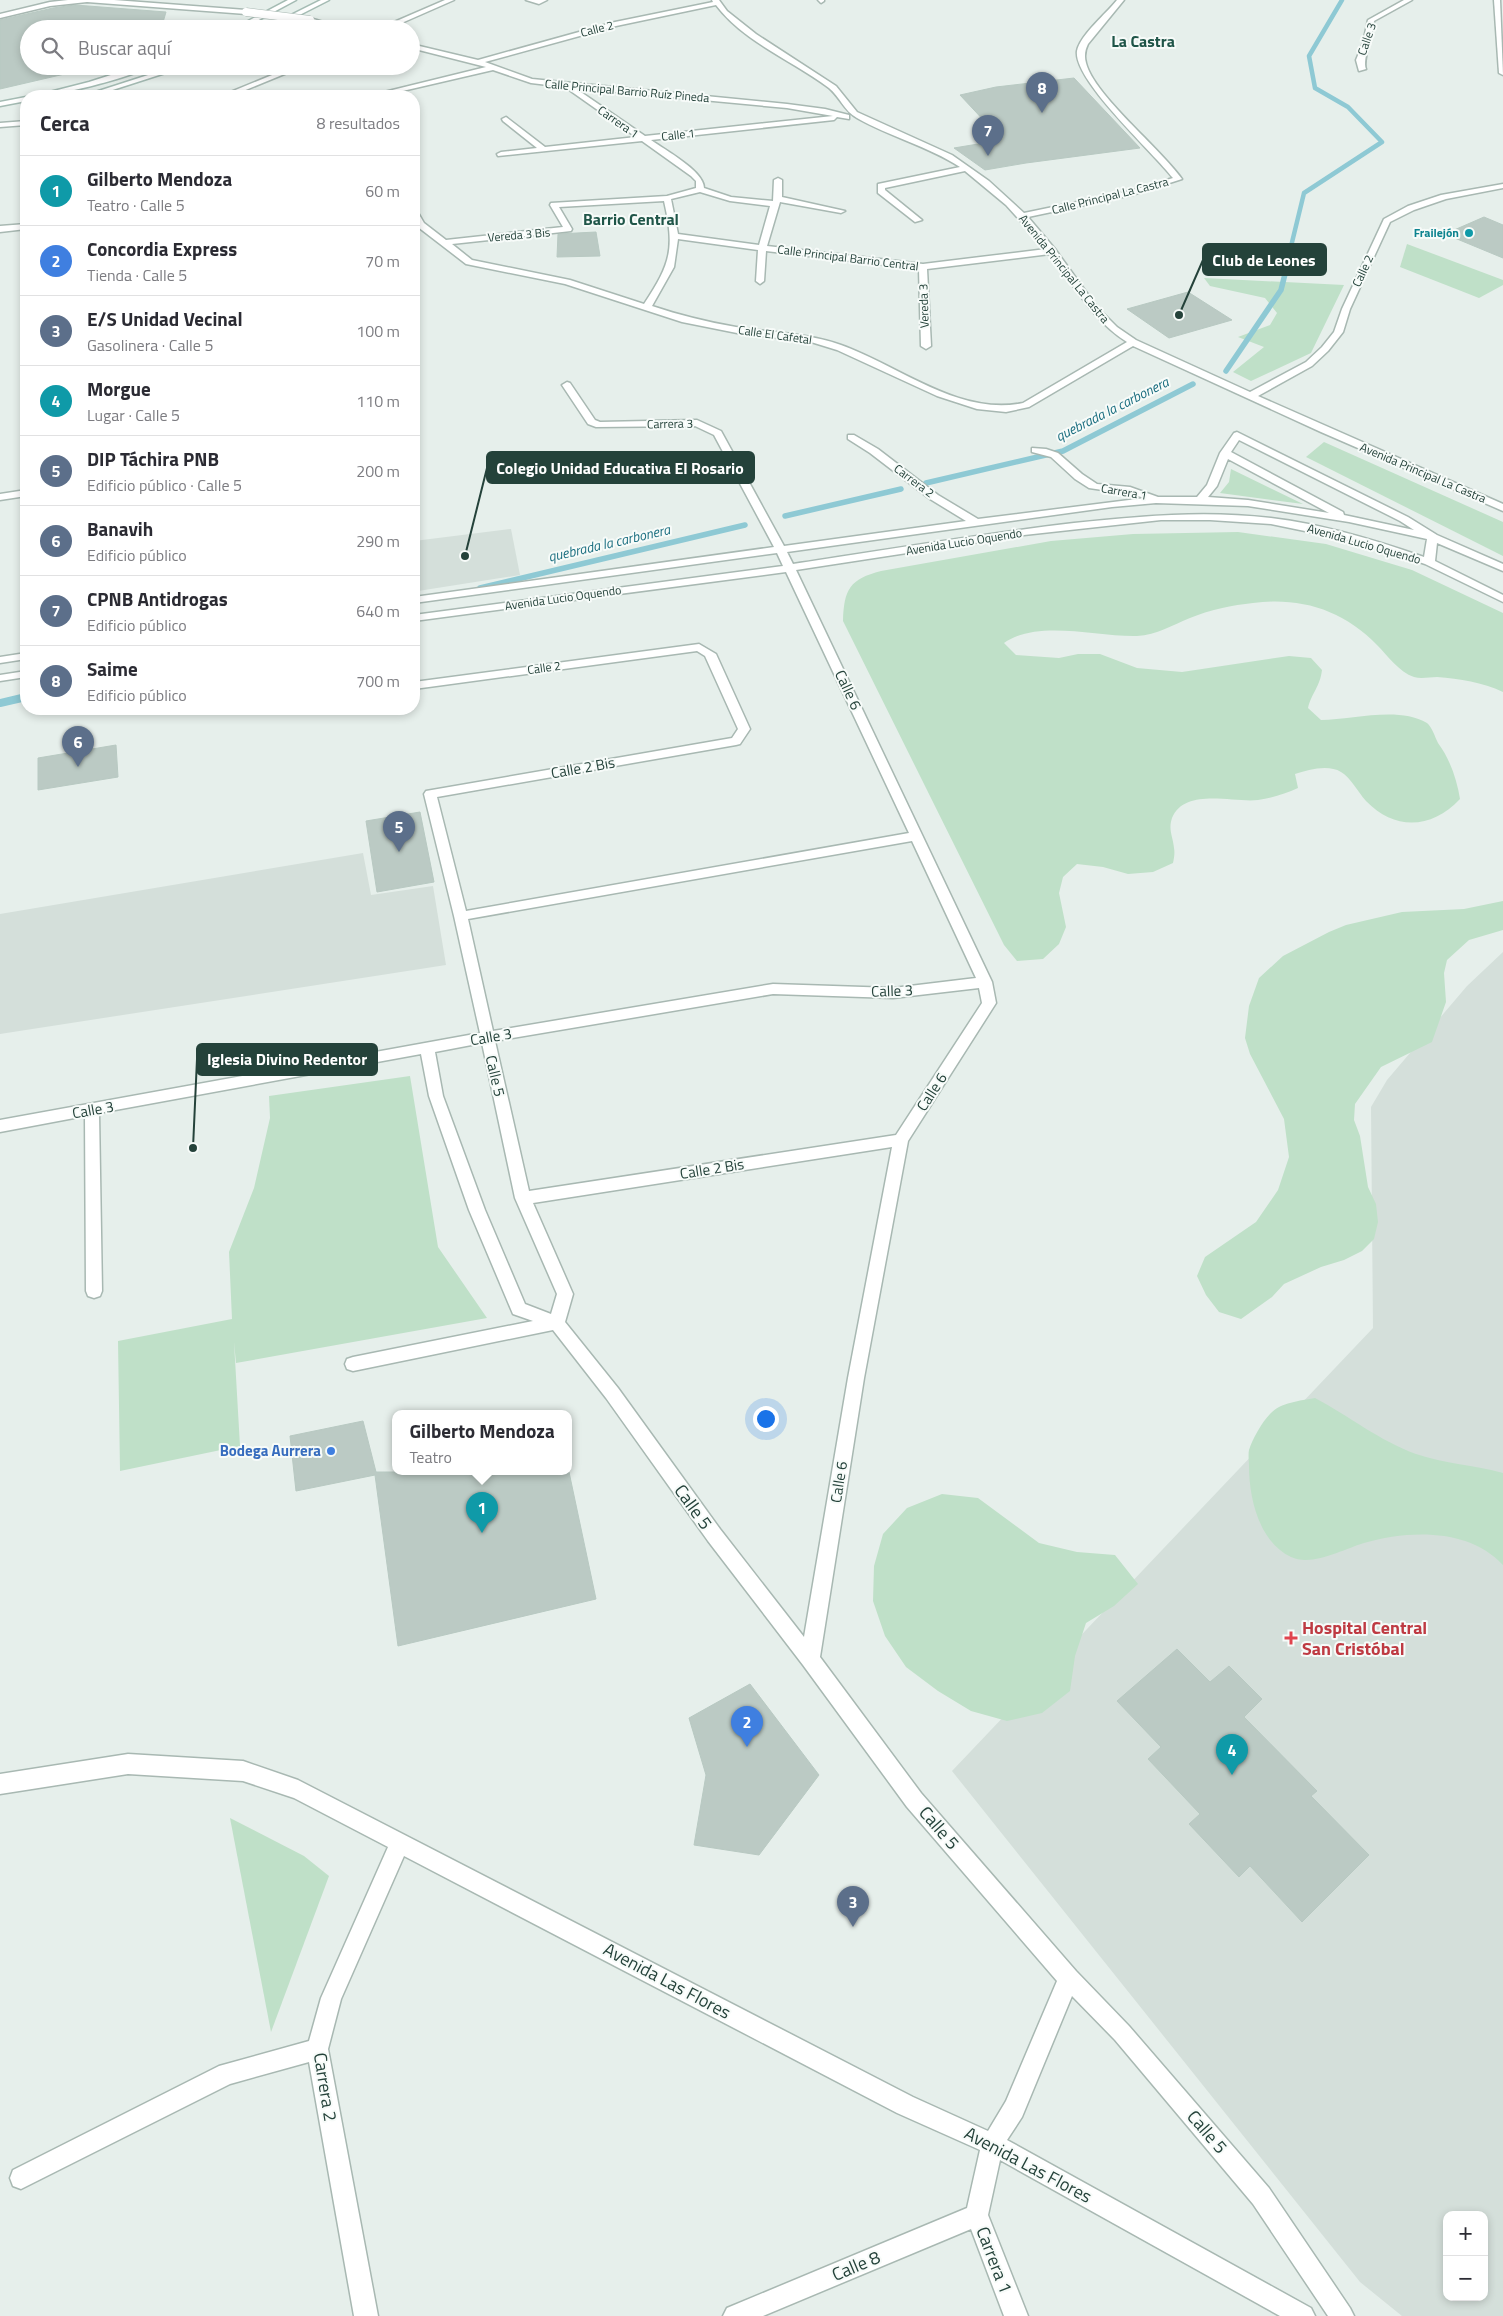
<!DOCTYPE html>
<html lang="es">
<meta charset="utf-8">
<style>
body{margin:0;font-family:"Titillium Web",sans-serif;background:#f7f7f7;color:#2b2b33}
.controls{position:absolute;right:15px;bottom:15px;display:grid;overflow:hidden;border-radius:10px;box-shadow:0 2px 8px #0003}
.controls button{width:45px;height:45px;display:grid;place-items:center;padding:0;border:0;border-bottom:1px solid #e1e1e2;background:#fff;color:#2b2b33;font:25px sans-serif}
.you{position:absolute;left:765px;top:1418px;width:18px;height:18px;margin:-12px;border:4px solid #fff;border-radius:50%;background:#1a73e8;box-shadow:0 0 0 8px #1a73e833}
.badge{display:grid;place-items:center;width:32px;height:32px;border-radius:50%;background:#855347;color:#fff;font-size:16px;font-weight:700}
.pin{position:absolute;translate:-50% -41px;filter:drop-shadow(0 1px 2px #0008)}
.pin::after{content:'';position:absolute;top:26px;width:18px;height:15px;background:inherit;clip-path:polygon(0 0,100% 0,50% 100%)}
.popup{position:absolute;left:392px;top:1410px;width:180px;height:65px;box-sizing:border-box;display:grid;place-content:center;border-radius:10px;background:#fff;filter:drop-shadow(0 1px 4px #0005);font-size:16px;white-space:nowrap;color:#7c7c81}
.popup b{font-size:19px;color:#2b2b33}
.popup::after{content:'';position:absolute;left:50%;top:100%;margin-left:-10px;border:10px solid transparent;border-top-color:#fff}
.list{margin:0;padding:0;list-style:none}
h2{display:flex;justify-content:space-between;align-items:center;height:65px;margin:0;padding:0 20px;font-size:21px}
h2 small{font-size:16px;font-weight:400;color:#7c7c81}
.list li{display:grid;grid-template-columns:32px 1fr auto;gap:15px;align-items:center;box-sizing:border-box;height:70px;padding:0 20px;border-top:1px solid #e1e1e2}
.list b{display:block;font-size:19px;white-space:nowrap}
.list p{margin:0;font-size:16px;white-space:nowrap;color:#7c7c81}
.list em{font-size:16px;font-style:normal;color:#7c7c81}
.icon{flex:none;width:28px;height:28px;fill:none;stroke:currentColor;stroke-width:2;stroke-linecap:round;stroke-linejoin:round}
.map{position:relative;flex:none;width:1503px;height:2316px;overflow:hidden}
.search{position:absolute;background:#fff;box-shadow:0 2px 8px #0003;left:20px;top:20px;width:400px;height:55px;display:flex;align-items:center;gap:12px;box-sizing:border-box;padding:0 18px;border-radius:28px;color:#7c7c81;font-size:19px}
.panel{position:absolute;background:#fff;box-shadow:0 2px 8px #0003;left:20px;top:90px;width:400px;height:625px;border-radius:20px}
.map>svg:first-child{display:block}
.built{fill:#d4dfda;fill-rule:evenodd}
.green{fill:#bfe0c8}
.lines{fill:none;stroke-linecap:round;stroke-linejoin:round}
.stream-far2{stroke:#8ec9d4;stroke-width:4.5}
.stream-far1{stroke:#8ec9d4;stroke-width:5.5}
.stream{stroke:#8ec9d4;stroke-width:8}
.building{fill:#bbcac4;stroke:#b8c9c2}
.minor-casing{stroke:#a8b8b2;stroke-width:3}
.secondary-casing{stroke:#a4bbb3;stroke-width:3}
.minor{fill:#fff;fill-rule:evenodd}
.secondary{fill:#fff;fill-rule:evenodd}
.minor-bridge-casing{stroke:#a8b8b2;stroke-width:9;stroke-linecap:butt}
.minor-bridge{stroke:#fff;stroke-width:8}
.culture-dot{fill:#0f9aa8;stroke:#f7fbf9;stroke-width:2}
.shop-dot{fill:#3f7fe0;stroke:#f7fbf9;stroke-width:2}
.health-dot{fill:#e0444e;stroke:#f7fbf9;stroke-width:2}
.labels{text-anchor:middle;stroke-width:4;stroke-linejoin:round;paint-order:stroke}
.far-street-label{font-size:12px;fill:#24423a;stroke:#f7fbf9}
.far-culture-label{font-size:12px;font-weight:bold;fill:#0d838f;stroke:#f7fbf9;text-anchor:end}
.far-water-label{font-size:14px;font-style:italic;fill:#1c6f80;stroke:#f7fbf9}
.street-label{font-size:15px;fill:#24423a;stroke:#f7fbf9}
.shop-label{font-size:15px;font-weight:bold;fill:#366cbe;stroke:#f7fbf9;text-anchor:end}
.far-district-label{font-size:16px;font-weight:bold;fill:#1f5548;stroke:#f7fbf9}
.near-street-label{font-size:18px;fill:#24423a;stroke:#f7fbf9}
.near-health-label{font-size:18px;font-weight:bold;fill:#be3a42;stroke:#f7fbf9;text-anchor:start}
.leader{fill:none;stroke:#24423a;stroke-width:2}
.callout-dot{fill:#24423a;stroke:#f7fbf9;stroke-width:2}
.callout{fill:#24423a;stroke:#24423a;stroke-width:2}
.callout-label{font-size:16px;text-anchor:middle;font-weight:bold;fill:#fff}
</style>
<div class="map">
<svg width="1503" height="2316" viewBox="0 0 1503 2316">
<rect width="100%" height="100%" fill="#e6efeb"/>
<!-- built -->
<g class="built">
<path d="M511,529L520,575L418,591L414,572V541Z"/>
<path d="M363,853L371,895L433,886L446,965L0,1034V914Z"/>
<path d="M1503,952V2316H1402L1360,2282L952,1771L1373,1328L1371,1107L1387,1080L1467,986ZM1447,2215H1484V2297H1447Z"/>
</g>
<!-- green -->
<g class="green">
<path d="M1407,244L1503,280V285L1479,298L1400,267Z"/>
<path d="M1204,278L1344,285L1311,353L1251,381L1233,372L1264,347L1238,337L1270,325L1277,313L1265,298L1210,286Z"/>
<path d="M1324,442L1503,522V556L1306,457Z"/>
<path d="M1231,469L1303,504L1220,493L1229,482Z"/>
<path d="M1238,532L1326,544L1412,570L1503,613V692C1482,682 1460,679 1437,677C1430,677 1421,679 1414,677C1399,672 1388,656 1377,645C1343,610 1301,597 1253,603C1233,605 1209,610 1190,618C1172,625 1157,635 1137,636C1096,637 1038,619 1004,643L1016,655L1059,658L1078,654H1100L1137,668L1182,672L1289,656L1311,658L1322,670C1320,687 1312,692 1308,708L1321,720C1352,720 1398,706 1427,723C1432,727 1435,737 1438,743C1450,759 1457,780 1460,799C1432,829 1395,831 1366,801C1358,792 1351,778 1341,772C1328,764 1308,770 1295,774L1298,788C1285,794 1272,798 1258,800C1233,803 1185,787 1172,818C1168,830 1173,836 1174,848C1175,853 1174,858 1173,863L1153,872L1128,874L1103,867L1077,864L1063,877L1059,893L1066,927L1059,944L1043,959L1017,961L1004,945L843,621C844,589 850,579 881,571L1051,541L1133,534Z"/>
<path d="M1503,901V930L1469,940L1447,960L1444,973L1446,1002L1432,1042L1381,1067L1355,1104L1354,1120L1360,1136L1368,1187L1376,1204L1378,1222L1374,1239L1362,1251L1344,1260L1321,1267L1284,1284L1272,1297L1241,1319L1219,1312L1206,1295L1197,1276L1205,1257L1256,1222L1278,1190L1289,1157L1284,1119L1250,1054L1245,1038L1249,1006L1259,978L1283,956L1329,932L1346,925L1402,912L1464,909Z"/>
<path d="M410,1076L438,1247L487,1318L236,1363L234,1342L240,1446L120,1471L118,1341L232,1319L229,1252L254,1188L270,1118L269,1096Z"/>
<path d="M1315,1398C1349,1416 1380,1441 1416,1454C1445,1464 1474,1465 1503,1473V1565C1469,1528 1409,1530 1364,1543C1344,1549 1312,1567 1291,1557C1259,1542 1249,1498 1249,1466C1249,1461 1248,1455 1249,1450C1252,1440 1262,1422 1270,1414C1281,1402 1300,1401 1315,1398Z"/>
<path d="M942,1494L978,1498L1039,1543L1077,1552L1115,1555L1138,1584L1114,1606L1086,1623L1075,1656L1070,1691L1042,1713L1007,1721L971,1711L938,1691L906,1667L885,1636L873,1601L874,1566L883,1534L907,1508Z"/>
<path d="M230,1818L304,1856L329,1876L271,2032Z"/>
</g>
<g class="lines">
<!-- stream-far2 -->
<path class="stream-far2" d="M1286,267L1304,193L1382,142L1348,107L1315,88L1309,56L1342,0"/>
<!-- stream-far1 -->
<g class="stream-far1">
<path d="M1226,371L1281,290L1287,266"/>
<path d="M926,483L1063,451L1193,384"/>
<path d="M785,516L901,489"/>
<path d="M480,588L745,525"/>
</g>
<!-- stream -->
<path class="stream" d="M0,703L26,697"/>
</g>
<!-- building -->
<g class="building">
<path d="M75,5L166,12L161,29H29V66H99L0,89V20L53,8Z"/>
<path d="M1074,78L1140,148L1026,163L985,170L954,148L1002,140L960,95L996,87Z"/>
<path d="M1484,217L1503,225V258L1445,234Z"/>
<path d="M596,232L600,256L557,257L558,234Z"/>
<path d="M1188,292L1232,320L1169,338L1127,309Z"/>
<path d="M116,745L118,777L38,790V758Z"/>
<path d="M420,812L434,882L377,892L366,821Z"/>
<path d="M363,1421L376,1472H569L596,1599L398,1646L375,1475L296,1491L290,1436Z"/>
<path d="M1177,1649L1210,1682L1229,1666L1262,1699L1244,1717L1317,1791L1311,1796L1369,1855L1302,1922L1250,1866L1239,1877L1189,1824L1200,1814L1148,1759L1161,1747L1117,1701Z"/>
<path d="M750,1684L819,1775L759,1855L694,1845L706,1775L689,1718Z"/>
</g>
<g class="lines">
<defs>
<g id="minor">
<path d="M68,0H114L246,10L249,12L246,14L87,2L50,6L0,18V14L50,2Z"/>
<path d="M445,0H454L388,29H378Z"/>
<path d="M526,0H547L539,4Z"/>
<path d="M712,0H719L727,11L756,34L836,86L857,112L952,155L989,181L1024,213L1130,191L1173,178C1154,153 1073,80 1077,51C1080,35 1107,13 1117,0H1124L1088,44C1085,50 1084,56 1086,63C1094,95 1160,148 1182,179L1132,195L1028,217L1055,249L1097,307L1117,327L1136,340L1250,392L1306,362L1322,347L1334,332L1342,309L1384,219L1408,206L1441,195L1503,184V188L1446,199L1414,210L1390,222L1350,309L1343,332L1328,351L1312,366L1258,396L1503,504V511L1321,432L1133,346L1029,407L1006,412L977,409L937,396L837,350L811,342L737,333L682,322L565,284L466,264L418,227L414,220V211H417L424,223L446,240L563,227L550,205L551,203L667,196L696,188V181L691,176L642,141L498,156L497,154L501,152L537,148L503,121L502,119L506,117L545,147L636,137L565,87L531,83L493,70L381,96H368L486,67L411,48V44L478,60L615,22L713,2ZM716,5C745,43 792,60 829,88C840,97 844,111 857,118C890,137 928,146 960,167L878,184V193L915,222L922,220L885,190V188L965,171L1006,205L1046,249L923,264L767,246L780,202L841,213L845,211L782,197V180L778,178L774,180L773,201L731,197L704,188C704,171 665,150 651,140L834,120L837,117L849,119V115L825,109L787,104L532,79L485,62L616,26ZM575,88L787,108L833,116L645,136ZM700,192L730,201L770,206L759,245L678,234L671,199ZM664,201C675,249 671,263 644,304L570,280L472,260L452,244L571,231L572,229L559,207ZM678,239L758,250L756,281L760,284L764,281L766,251L919,269L921,346L926,349L931,346L927,269L1050,254C1074,285 1092,320 1127,342L1023,403C958,416 900,366 841,345C807,333 772,333 736,327C707,322 679,315 652,306L674,267Z"/>
<path d="M818,0H824V1L821,3Z"/>
<path d="M1404,0H1412L1374,21C1373,35 1362,59 1366,69L1359,71L1356,60L1363,43L1368,20Z"/>
<path d="M1494,0H1500L1503,75L1499,73Z"/>
<path d="M310,18L343,28L344,29H333L308,21V19Z"/>
<path d="M294,66H304L231,96H221Z"/>
<path d="M26,121V125L0,127V123Z"/>
<path d="M26,224V229L0,232V226Z"/>
<path d="M567,382L570,383L595,420L600,422L697,420L721,431L784,546L966,521L930,499L870,453L848,439V435H854L878,449L938,495L978,519L1145,498L1130,494L1089,488L1075,479L1051,457L1032,452V448L1046,449L1058,453L1082,474L1097,484L1130,487L1158,497H1197L1207,485L1220,453L1234,433L1237,432L1408,517L1437,535L1503,564V571L1437,543L1435,561L1503,595V602L1425,564L1363,543L1271,524L1210,520H1161L1024,535L796,570L992,982L996,1003L908,1141L864,1378L820,1657L921,1793L1076,1971L1129,2026L1269,2188L1350,2308L1354,2316H1328L1253,2204L1115,2040L1072,1996L1022,2117L1007,2140L1311,2308L1315,2316H1280L1000,2160L988,2215L1028,2316H1004L971,2229L763,2316H723L727,2308L967,2208L980,2150L897,2113L404,1856L341,1999L328,2049L378,2316H354L309,2062L230,2084L21,2189L13,2186L10,2178L13,2170L219,2066L309,2041L321,1998L388,1847L294,1798L243,1781L128,1774L0,1794V1774L128,1754L243,1761L298,1780L913,2097L988,2131L1006,2101L1057,1981L907,1807L803,1665L708,1541L606,1398L553,1330L353,1371L347,1369L345,1364L347,1359L353,1357L533,1321L513,1314L469,1210L429,1096L421,1054L99,1113L102,1291L100,1296L94,1298L88,1296L86,1291L85,1116L0,1132V1120L480,1033L454,916L424,794L426,791L732,738L738,729L705,656L697,651L414,689V682L699,644L716,654L750,729L740,744L736,745L437,797L466,911L909,833L786,572L414,621V615L783,566L777,553L414,603V597L774,547L714,435L695,426L596,427L588,424L562,385ZM1239,440L1400,521L1414,530L1344,515L1343,512L1231,452ZM1228,459L1329,513L1248,500L1208,497L1217,486ZM1156,503L1248,506L1349,522L1427,539L1424,557C1375,540 1323,524 1271,518C1203,510 1142,516 1074,523C980,534 887,550 793,564L787,552L1112,507ZM912,841L976,978L893,988L773,984L493,1031L468,919ZM979,988L982,1003L896,1135L529,1191L495,1041L773,994L893,998ZM482,1043L515,1198L557,1294L551,1314L525,1304L485,1210L443,1096L435,1052ZM892,1147L848,1378L804,1637L720,1529L618,1388L565,1322L573,1294L533,1203Z"/>
<path d="M26,490V496L0,500V494Z"/>
<path d="M26,653V659L0,663V657Z"/>
<path d="M26,671V677L0,681V675Z"/>
</g>
<g id="secondary">
<path d="M288,0H296L242,29H233Z"/>
<path d="M321,0H329L272,29H263Z"/>
<path d="M139,66H150C133,77 55,97 34,96L89,82Z"/>
<path d="M176,66H187L94,96H83Z"/>
<path d="M26,97V101L0,106V102Z"/>
</g>
</defs>
<!-- minor casing -->
<use href="#minor" class="minor-casing"/>
<!-- secondary casing -->
<use href="#secondary" class="secondary-casing"/>
<!-- minor -->
<use href="#minor" class="minor"/>
<!-- secondary -->
<use href="#secondary" class="secondary"/>
<defs>
<path id="minor-bridge" d="M246,12L310,20"/>
</defs>
<!-- minor-bridge casing -->
<use href="#minor-bridge" class="minor-bridge-casing"/>
<!-- minor-bridge -->
<use href="#minor-bridge" class="minor-bridge"/>
</g>
<!-- markers -->
<circle class="culture-dot" cx="1469" cy="233" r="5"/>
<circle class="shop-dot" cx="331" cy="1451" r="5"/>
<path class="health-dot" d="M1288.5 1630.5h5v5h5v5h-5v5h-5v-5h-5v-5h5z"/>
<g class="labels">
<!-- far-street labels -->
<g class="far-street-label">
<text transform="translate(597 29) rotate(-14)" y="4">Calle 2</text>
<text transform="translate(1367 39) rotate(-71)" y="4">Calle 3</text>
<text transform="translate(627 91) rotate(5)" y="4">Calle Principal Barrio Ruíz Pineda</text>
<text transform="translate(618 122) rotate(35)" y="4">Carrera 1</text>
<text transform="translate(678 135) rotate(-6)" y="4">Calle 1</text>
<text transform="translate(1110 196) rotate(-14)" y="4">Calle Principal La Castra</text>
<text transform="translate(519 235) rotate(-5)" y="4">Vereda 3 Bis</text>
<text transform="translate(848 258) rotate(7)" y="4">Calle Principal Barrio Central</text>
<text transform="translate(1064 269) rotate(51)" y="4">Avenida Principal La Castra</text>
<text transform="translate(1363 271) rotate(-65)" y="4">Calle 2</text>
<text transform="translate(924 306) rotate(-92)" y="4">Vereda 3</text>
<text transform="translate(775 335) rotate(8)" y="4">Calle El Cafetal</text>
<text transform="translate(670 424) rotate(-1)" y="4">Carrera 3</text>
<text transform="translate(1423 473) rotate(23)" y="4">Avenida Principal La Castra</text>
<text transform="translate(914 481) rotate(37)" y="4">Carrera 2</text>
<text transform="translate(1124 492) rotate(10)" y="4">Carrera 1</text>
<text transform="translate(964 542) rotate(-9)" y="4">Avenida Lucio Oquendo</text>
<text transform="translate(1364 544) rotate(16)" y="4">Avenida Lucio Oquendo</text>
<text transform="translate(563 598) rotate(-8)" y="4">Avenida Lucio Oquendo</text>
<text transform="translate(544 668) rotate(-8)" y="4">Calle 2</text>
</g>
<!-- far-culture labels -->
<g class="far-culture-label">
<text x="1459" y="237">Frailejón</text>
</g>
<!-- far-water labels -->
<g class="far-water-label">
<text transform="translate(1112 409) rotate(-27)" y="5">quebrada la carbonera</text>
<text transform="translate(609 543) rotate(-13)" y="5">quebrada la carbonera</text>
</g>
<!-- street labels -->
<g class="street-label">
<text transform="translate(848 690) rotate(65)" y="5">Calle 6</text>
<text transform="translate(583 768) rotate(-10)" y="5">Calle 2 Bis</text>
<text transform="translate(892 991) rotate(-2)" y="5">Calle 3</text>
<text transform="translate(491 1037) rotate(-10)" y="5">Calle 3</text>
<text transform="translate(495 1076) rotate(77)" y="5">Calle 5</text>
<text transform="translate(932 1092) rotate(-57)" y="5">Calle 6</text>
<text transform="translate(93 1110) rotate(-10)" y="5">Calle 3</text>
<text transform="translate(712 1169) rotate(-9)" y="5">Calle 2 Bis</text>
<text transform="translate(839 1482) rotate(-81)" y="5">Calle 6</text>
</g>
<!-- shop labels -->
<g class="shop-label">
<text x="321" y="1456">Bodega Aurrera</text>
</g>
<!-- far-district labels -->
<g class="far-district-label">
<text x="1143" y="47">La Castra</text>
<text x="631" y="225">Barrio Central</text>
</g>
<!-- near-street labels -->
<g class="near-street-label">
<text transform="translate(693 1507) rotate(54)" y="6">Calle 5</text>
<text transform="translate(939 1828) rotate(49)" y="6">Calle 5</text>
<text transform="translate(667 1981) rotate(28)" y="6">Avenida Las Flores</text>
<text transform="translate(325 2087) rotate(81)" y="6">Carrera 2</text>
<text transform="translate(1207 2132) rotate(49)" y="6">Calle 5</text>
<text transform="translate(1028 2165) rotate(28)" y="6">Avenida Las Flores</text>
<text transform="translate(994 2260) rotate(69)" y="6">Carrera 1</text>
<text transform="translate(856 2266) rotate(-23)" y="6">Calle 8</text>
</g>
<!-- near-health labels -->
<g class="near-health-label">
<text x="1302" y="1634">Hospital Central<tspan x="1302" dy="21">San Cristóbal</tspan></text>
</g>
</g>
<!-- callouts -->
<path class="leader" d="M1179 315L1203 260M465 556L487 468M193 1148L197 1059"/>
<g class="callout-dot">
<circle cx="1179" cy="315" r="5"/>
<circle cx="465" cy="556" r="5"/>
<circle cx="193" cy="1148" r="5"/>
</g>
<g class="callout">
<rect x="1203" y="244" width="123" height="31" rx="5"/>
<rect x="487" y="452" width="267" height="31" rx="5"/>
<rect x="197" y="1044" width="180" height="31" rx="5"/>
</g>
<g class="callout-label">
<text x="1264" y="266">Club de Leones</text>
<text x="620" y="474">Colegio Unidad Educativa El Rosario</text>
<text x="287" y="1065">Iglesia Divino Redentor</text>
</g>
</svg>
<div class="controls">
<button>+</button>
<button>−</button>
</div>
<div class="you"></div>
<div class="pin badge" style="left:482px;top:1533px;background:#0f9aa8">1</div>
<div class="popup"><b>Gilberto Mendoza</b>Teatro</div>
<div class="pin badge" style="left:747px;top:1747px;background:#3f7fe0">2</div>
<div class="pin badge" style="left:853px;top:1927px;background:#5c6f8a">3</div>
<div class="pin badge" style="left:1232px;top:1775px;background:#0f9aa8">4</div>
<div class="pin badge" style="left:399px;top:852px;background:#5c6f8a">5</div>
<div class="pin badge" style="left:78px;top:767px;background:#5c6f8a">6</div>
<div class="pin badge" style="left:988px;top:156px;background:#5c6f8a">7</div>
<div class="pin badge" style="left:1042px;top:113px;background:#5c6f8a">8</div>
<div class="search"><svg class="icon" aria-label="search" viewBox="0 0 24 24"><circle cx="10" cy="10" r="6"/><path d="M15 15l6 6"/></svg>Buscar aquí</div>
<section class="panel">
<h2>Cerca<small>8 resultados</small></h2>
<ul class="list">
<li><span class="badge" style="background:#0f9aa8">1</span><div><b>Gilberto Mendoza</b><p>Teatro · Calle 5</p></div><em>60 m</em></li>
<li><span class="badge" style="background:#3f7fe0">2</span><div><b>Concordia Express</b><p>Tienda · Calle 5</p></div><em>70 m</em></li>
<li><span class="badge" style="background:#5c6f8a">3</span><div><b>E/S Unidad Vecinal</b><p>Gasolinera · Calle 5</p></div><em>100 m</em></li>
<li><span class="badge" style="background:#0f9aa8">4</span><div><b>Morgue</b><p>Lugar · Calle 5</p></div><em>110 m</em></li>
<li><span class="badge" style="background:#5c6f8a">5</span><div><b>DIP Táchira PNB</b><p>Edificio público · Calle 5</p></div><em>200 m</em></li>
<li><span class="badge" style="background:#5c6f8a">6</span><div><b>Banavih</b><p>Edificio público</p></div><em>290 m</em></li>
<li><span class="badge" style="background:#5c6f8a">7</span><div><b>CPNB Antidrogas</b><p>Edificio público</p></div><em>640 m</em></li>
<li><span class="badge" style="background:#5c6f8a">8</span><div><b>Saime</b><p>Edificio público</p></div><em>700 m</em></li>
</ul>
</section>
</div>
